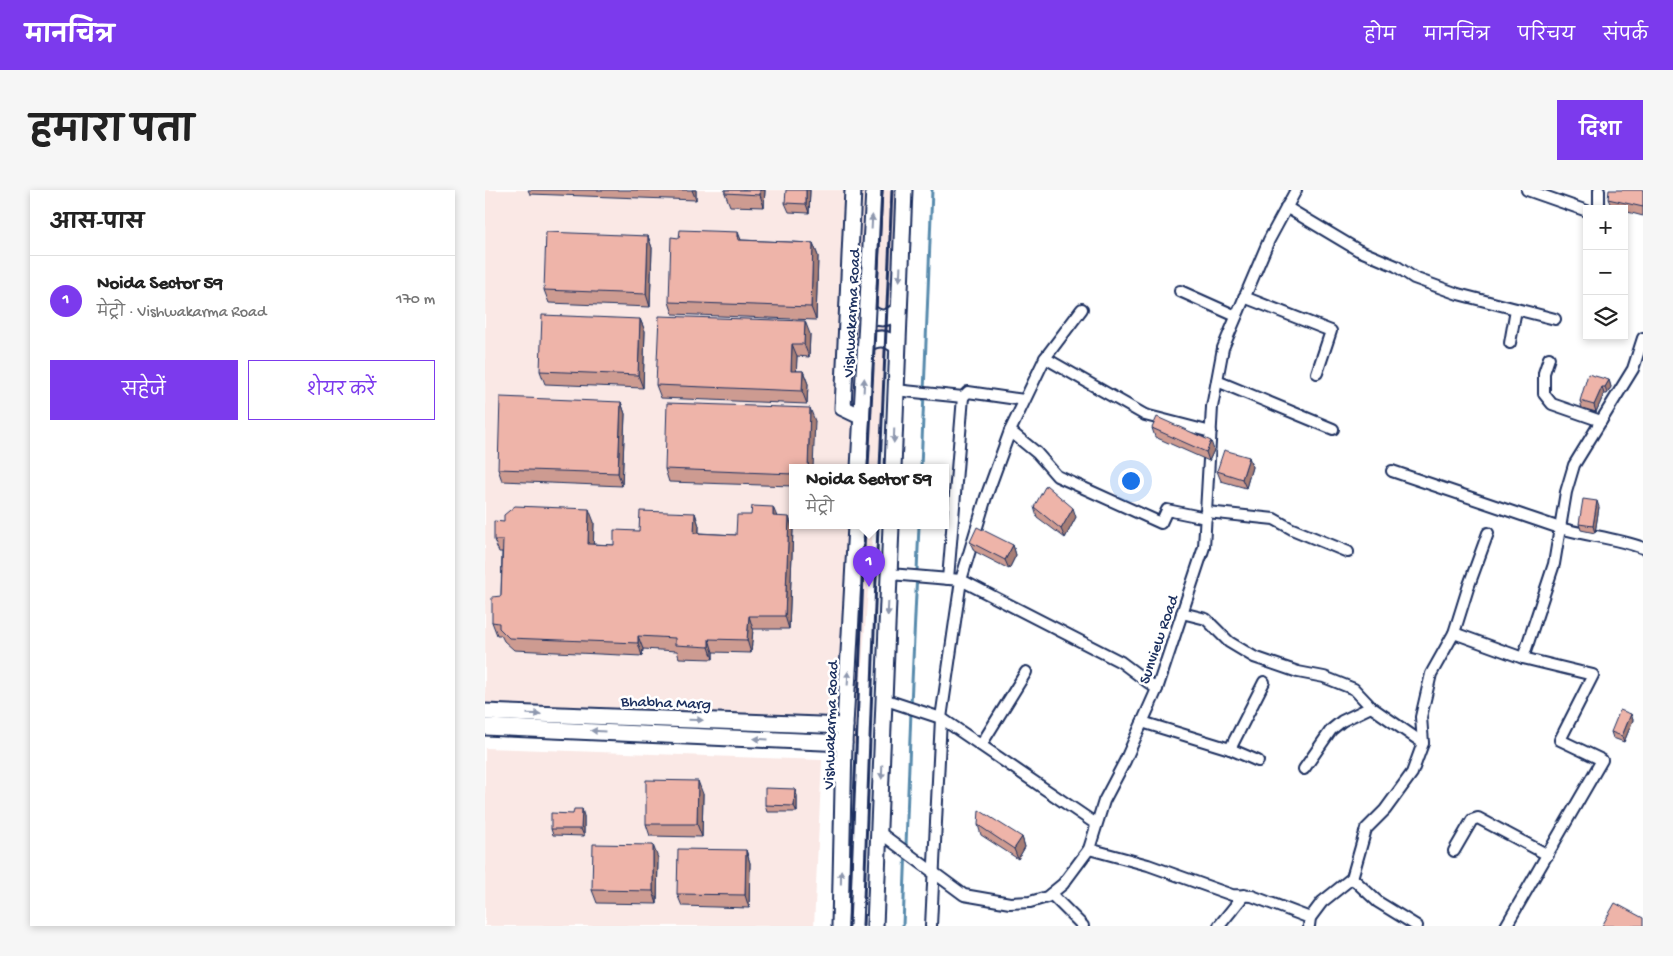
<!DOCTYPE html>
<html lang="hi">
<meta charset="utf-8">
<style>
body{margin:0;font-family:"Gochi Hand","Playpen Sans Deva",sans-serif;background:#f6f6f6;color:#222}
.controls{position:absolute;right:15px;top:15px;display:grid;overflow:hidden;border-radius:0px;box-shadow:0 2px 8px #0003}
.controls button{width:45px;height:45px;display:grid;place-items:center;padding:0;border:0;border-bottom:1px solid #e0e0e0;background:#fff;color:#222;font:25px sans-serif}
.you{position:absolute;left:645px;top:290px;width:18px;height:18px;margin:-12px;border:4px solid #fff;border-radius:50%;background:#1a73e8;box-shadow:0 0 0 8px #1a73e833}
.badge{display:grid;place-items:center;width:32px;height:32px;border-radius:50%;background:#7c3aed;color:#fff;font-size:16px;font-weight:700}
.pin{position:absolute;translate:-50% -41px;filter:drop-shadow(0 1px 2px #0008)}
.pin::after{content:'';position:absolute;top:26px;width:18px;height:15px;background:inherit;clip-path:polygon(0 0,100% 0,50% 100%)}
.popup{position:absolute;left:304px;top:274px;width:160px;height:65px;box-sizing:border-box;display:grid;place-content:center;border-radius:0px;background:#fff;filter:drop-shadow(0 1px 4px #0005);font-size:16px;white-space:nowrap;color:#767676}
.popup b{font-size:19px;color:#222}
.popup::after{content:'';position:absolute;left:50%;top:100%;margin-left:-10px;border:10px solid transparent;border-top-color:#fff}
.list{margin:0;padding:0;list-style:none}
h2{display:flex;justify-content:space-between;align-items:center;height:65px;margin:0;padding:0 20px;font-size:21px}
h2 small{font-size:16px;font-weight:400;color:#767676}
.list li{display:grid;grid-template-columns:32px 1fr auto;gap:15px;align-items:center;box-sizing:border-box;height:90px;padding:0 20px;border-top:1px solid #e0e0e0}
.list b{display:block;font-size:19px;white-space:nowrap}
.list p{margin:0;font-size:16px;white-space:nowrap;color:#767676}
.list em{font-size:16px;font-style:normal;color:#767676}
.actions{display:flex;gap:10px;padding:15px 20px}
.actions a{flex:1;padding:11px 0;border:1px solid #7c3aed;border-radius:0px;text-align:center;font-size:18px;color:#7c3aed}
.actions .main{background:#7c3aed;color:#fff}
.icon{flex:none;width:28px;height:28px;fill:none;stroke:currentColor;stroke-width:2;stroke-linecap:round;stroke-linejoin:round}
.map{position:relative;flex:none;width:1158px;height:736px;overflow:hidden;border-radius:0px}
header{display:flex;align-items:center;gap:30px;box-sizing:border-box;height:70px;padding:0 25px;background:#7c3aed;color:#fff}
header strong{font-size:24px}
nav{display:flex;gap:28px;margin-inline-start:auto;font-size:18px}
.intro{display:flex;align-items:center;justify-content:space-between;box-sizing:border-box;height:120px;padding:0 30px}
h1{margin:0;font-size:35px}
.button{padding:12px 22px;border-radius:0px;background:#7c3aed;color:#fff;font-size:18px;font-weight:700}
main{display:flex;gap:30px;padding:0 30px}
aside{flex:1;background:#fff;border-radius:0px;box-shadow:0 2px 8px #0003}
.map>svg:first-child{display:block}
.built{fill:#fae8e5}
.lines{fill:none;stroke-linecap:round;stroke-linejoin:round}
.stream{stroke:#588bad;stroke-width:3}
.street-casing{stroke:#1b2f5e;stroke-width:14}
.secondary-casing{stroke:#1b2f5e;stroke-width:19}
.street{stroke:#fff;stroke-width:10}
.secondary{stroke:#fff;stroke-width:15}
.rail{stroke:#1b2f5e;stroke-width:3}
.wall{fill:#cd9b91;stroke:#1b2f5e}
.shaded-wall{fill:#a77e76;stroke:#1b2f5e}
.building{fill:#eeb4a9;stroke:#1b2f5e}
.oneway{fill:#8d97ae}
.labels{text-anchor:middle;stroke-width:5;stroke-linejoin:round;paint-order:stroke}
.street-label{font-size:16px;fill:#1b2f5e;stroke:#fff}
</style>
<header>
<strong>मानचित्र</strong>
<nav><a>होम</a><a>मानचित्र</a><a>परिचय</a><a>संपर्क</a></nav>
</header>
<div class="intro"><h1>हमारा पता</h1><a class="button">दिशा</a></div>
<main>
<aside>
<h2>आस-पास<small></small></h2>
<ul class="list">
<li><span class="badge">1</span><div><b>Noida Sector 59</b><p>मेट्रो · Vishwakarma Road</p></div><em>170 m</em></li>
</ul>
<div class="actions"><a class="main">सहेजें</a><a>शेयर करें</a></div>
</aside>
<div class="map">
<svg width="1158" height="736" viewBox="0 0 1158 736">
<rect width="100%" height="100%" fill="#fff"/>
<filter id="ink" filterUnits="userSpaceOnUse"><feTurbulence type="fractalNoise" baseFrequency=".02" numOctaves="2"/><feDisplacementMap in="SourceGraphic" scale="10" xChannelSelector="R" yChannelSelector="G"/><feConvolveMatrix kernelMatrix="1 2 1 2 8 2 1 2 1" color-interpolation-filters="sRGB"/></filter>
<g filter="url(#ink)">
<!-- built -->
<g class="built">
<path d="M0,0H414L393,278H308V336H388L371,554L0,539Z"/>
<path d="M0,558L337,570L329,736H0Z"/>
</g>
<g class="lines">
<!-- stream -->
<g class="stream">
<path d="M436,278L447,0"/>
<path d="M426,515L434,336"/>
<path d="M418,736L426,521"/>
</g>
<defs>
<g id="street">
<path d="M1042,0L1102,21"/>
<path d="M1114,0V19"/>
<path d="M801,17L873,60L911,76L929,88L973,104L1070,129"/>
<path d="M695,101L751,126"/>
<path d="M759,107L846,141L832,183"/>
<path d="M1025,153L1031,119"/>
<path d="M560,168L660,225L726,242"/>
<path d="M1064,168L1059,183V204L1067,214L1116,231"/>
<path d="M732,191L848,239"/>
<path d="M410,200L478,207L463,389"/>
<path d="M478,207L483,202L539,210"/>
<path d="M525,241L552,263L572,286L676,333L682,320L721,328"/>
<path d="M907,281L1075,338C1103,346 1131,348 1158,358"/>
<path d="M722,322L789,329L807,339L863,362"/>
<path d="M405,384L476,390L636,472L672,499"/>
<path d="M697,423L721,429L744,452L769,467L813,482L839,487L869,499L886,517L938,553"/>
<path d="M969,443L1038,468L1108,485L1075,550L1117,570L1021,736"/>
<path d="M1038,468L1069,374L1081,302L1089,275L1148,179L1158,148"/>
<path d="M398,509L456,528L611,634"/>
<path d="M657,532L745,559L773,571"/>
<path d="M496,555L541,482"/>
<path d="M745,559L779,492"/>
<path d="M819,579L846,540L857,531L886,517"/>
<path d="M394,642L479,705L525,713L545,712L562,707L578,694L604,659L619,611L640,571L672,499L719,357L727,217L738,158L784,50L811,0"/>
<path d="M604,659L663,675L747,705L767,706L825,728"/>
<path d="M969,661L987,630L993,628L1063,665"/>
<path d="M867,688L893,712L932,736"/>
<path d="M566,704L598,736"/>
<path d="M446,736L456,528L476,390L501,307L525,241L560,168L597,119"/>
<path d="M734,736L759,705"/>
<path d="M824,736L825,728L837,712L867,688L881,639L900,620L927,583L938,553L936,527L946,484L969,443L984,395L1003,343"/>
</g>
<g id="secondary">
<path d="M368,0L358,218L377,227"/>
<path d="M383,120C392,131 403,130 413,120"/>
<path d="M381,154C392,147 402,147 412,156"/>
<path d="M374,278L389,0"/>
<path d="M408,278L419,0"/>
<path d="M0,522L360,536"/>
<path d="M0,537L359,553"/>
<path d="M355,736L359,553L371,336"/>
<path d="M390,736L406,336"/>
</g>
</defs>
<!-- street casing -->
<use href="#street" class="street-casing"/>
<!-- secondary casing -->
<use href="#secondary" class="secondary-casing"/>
<!-- street -->
<use href="#street" class="street"/>
<!-- secondary -->
<use href="#secondary" class="secondary"/>
<!-- rail -->
<g class="rail">
<path d="M383,278L397,0"/>
<path d="M395,278L407,0"/>
<path d="M364,736L380,336"/>
<path d="M378,736L393,336"/>
</g>
</g>
<!-- wall -->
<g class="wall">
<path d="M43,0H211V10L45,4Z"/>
<path d="M240,0H280L279,17L245,16L240,3Z"/>
<path d="M325,0L324,23L304,22L300,13Z"/>
<path d="M1158,0V26L1139,21V19L1127,18L1123,9Z"/>
<path d="M163,46L167,58L165,117L64,113L59,100Z"/>
<path d="M256,50L328,53L333,66L331,130L188,124L184,112Z"/>
<path d="M155,129L160,141L158,198L60,194L55,181Z"/>
<path d="M325,144L324,167L312,166L311,181H318L323,194L322,214L176,208L171,195Z"/>
<path d="M1124,190L1126,197L1122,204H1119L1111,222L1097,218L1095,211Z"/>
<path d="M136,212L140,224L137,296L17,291L13,279Z"/>
<path d="M330,231L308,278V296L184,292L180,279Z"/>
<path d="M667,238L729,260L724,271L670,247Z"/>
<path d="M764,267L767,277L761,298L736,291L732,281Z"/>
<path d="M549,317L591,327L580,348L552,327Z"/>
<path d="M1114,317L1110,343L1096,340L1094,334Z"/>
<path d="M210,323L214,336V343L251,345L292,326L308,339L304,439H268L266,463L228,462V469L194,468L192,461L158,459L157,466L29,460L19,451L16,445H12L7,432L16,406L17,362H14L9,350L109,332L108,354L129,355L154,341Z"/>
<path d="M485,352L528,355L531,365L524,379L489,361Z"/>
<path d="M1146,524L1148,530L1139,552L1128,548L1126,542Z"/>
<path d="M310,599L312,606V622H282L280,615Z"/>
<path d="M218,604L217,647L165,646L161,634Z"/>
<path d="M99,626V646L68,645L66,639Z"/>
<path d="M493,635L537,647L540,657L533,669L496,645Z"/>
<path d="M261,660L265,673L264,718L197,716L192,704Z"/>
<path d="M173,668L172,714L112,713L107,700Z"/>
</g>
<!-- shaded-wall -->
<g class="shaded-wall">
<path d="M207,0H211V10Z"/>
<path d="M275,0H280L279,17L275,5Z"/>
<path d="M321,0H325L324,23L321,14Z"/>
<path d="M253,42L258,55L253,50Z"/>
<path d="M163,46L167,58L165,117L161,104Z"/>
<path d="M328,53L333,66L331,130L326,117Z"/>
<path d="M155,129L160,141L158,198L153,185Z"/>
<path d="M320,131L325,144L324,167L319,154Z"/>
<path d="M307,154L312,166L311,193L306,181Z"/>
<path d="M318,181L323,194L322,214L317,201Z"/>
<path d="M1124,190L1126,197L1122,204L1120,197Z"/>
<path d="M1117,197L1119,204L1111,222L1109,215Z"/>
<path d="M136,212L140,224L137,296L133,283Z"/>
<path d="M325,218L330,231L328,278H323Z"/>
<path d="M726,251L729,260L724,271L721,262Z"/>
<path d="M764,267L767,277L761,298L757,289Z"/>
<path d="M1112,311L1114,317L1110,343L1108,336Z"/>
<path d="M288,317L293,329L288,326Z"/>
<path d="M588,318L591,327L580,348L576,339Z"/>
<path d="M104,319L109,332L108,367L103,354Z"/>
<path d="M210,323L214,336L213,356L209,343Z"/>
<path d="M304,327L308,339L304,439L300,426Z"/>
<path d="M528,355L531,365L524,379L520,370Z"/>
<path d="M264,426L268,439L266,463L262,450Z"/>
<path d="M153,446L158,459L157,466L153,453Z"/>
<path d="M224,449L228,462V469L224,457Z"/>
<path d="M1146,524L1148,530L1139,552L1137,546Z"/>
<path d="M213,591L218,604L217,647L212,634Z"/>
<path d="M310,599L312,606V622L309,616Z"/>
<path d="M97,619L99,626V646L96,639Z"/>
<path d="M537,647L540,657L533,669L529,659Z"/>
<path d="M168,655L173,668L172,714L168,701Z"/>
<path d="M261,660L265,673L264,718L260,705Z"/>
</g>
<!-- building -->
<g class="building">
<path d="M240,0H275V5L240,3Z"/>
<path d="M301,0H321V14L300,13Z"/>
<path d="M1124,0H1158V17L1123,9Z"/>
<path d="M195,40L253,42V50L328,53L326,117L184,112L186,47L194,48Z"/>
<path d="M61,42L163,46L161,104L59,100Z"/>
<path d="M57,125L155,129L153,185L55,181Z"/>
<path d="M174,126L320,131L319,154H307L306,181H318L317,201L171,195Z"/>
<path d="M1103,184L1124,190L1120,197H1117L1109,215L1095,211Z"/>
<path d="M15,207L136,212L133,283L13,279Z"/>
<path d="M182,213L325,218L323,278H308V284L180,279Z"/>
<path d="M672,227L726,251L721,262L667,238Z"/>
<path d="M739,260L764,267L757,289L732,281Z"/>
<path d="M561,295L588,318L576,339L549,317Z"/>
<path d="M1098,309L1112,311L1108,336L1094,334Z"/>
<path d="M30,316L104,319L103,354L129,355V340L154,341L155,321L210,323L209,343L251,345L252,325H266L267,316L288,317V326L304,327L300,426H264L262,450L224,449V457L190,455V448L153,446V453L24,448L14,438V433L7,432V407L16,406L18,350H9V331L19,332V325Z"/>
<path d="M492,337L528,355L520,370L485,352Z"/>
<path d="M1135,520L1146,524L1137,546L1126,542Z"/>
<path d="M161,590L213,591L212,634H161Z"/>
<path d="M280,598L310,599L309,616L280,615Z"/>
<path d="M89,619H97L96,639H66V623L88,624Z"/>
<path d="M494,620L537,647L529,659L493,635Z"/>
<path d="M108,654L168,655V701L107,700Z"/>
<path d="M193,659L261,660L260,705L192,704Z"/>
<path d="M1130,713L1158,728V736H1117Z"/>
</g>
<!-- one-way arrows -->
<defs><path id="oneway-solid" d="M-6-.8H1V-3.2L6.5 0L1 3.2V.8H-6Z" transform="scale(1.25)"/></defs>
<g class="oneway">
<use href="#oneway-solid" transform="translate(387 32) rotate(-87)"/>
<use href="#oneway-solid" transform="translate(415 84) rotate(93)"/>
<use href="#oneway-solid" transform="translate(379 195) rotate(-87)"/>
<use href="#oneway-solid" transform="translate(409 246) rotate(92)"/>
<use href="#oneway-solid" transform="translate(403 419) rotate(93)"/>
<use href="#oneway-solid" transform="translate(363 488) rotate(-87)"/>
<use href="#oneway-solid" transform="translate(49 524) rotate(2)"/>
<use href="#oneway-solid" transform="translate(211 530) rotate(2)"/>
<use href="#oneway-solid" transform="translate(113 541) rotate(-177)"/>
<use href="#oneway-solid" transform="translate(276 549) rotate(-177)"/>
<use href="#oneway-solid" transform="translate(397 582) rotate(92)"/>
<use href="#oneway-solid" transform="translate(356 687) rotate(-89)"/>
</g>
</g>
<g class="labels">
<!-- street labels -->
<g class="street-label">
<text transform="translate(365 123) rotate(-87)" y="6">Vishwakarma Road</text>
<text transform="translate(672 449) rotate(-71)" y="6">Sunview Road</text>
<text transform="translate(181 511) rotate(2)" y="6">Bhabha Marg</text>
<text transform="translate(344 535) rotate(-88)" y="6">Vishwakarma Road</text>
</g>
</g>
</svg>
<div class="controls">
<button>+</button>
<button>−</button>
<button><svg class="icon" aria-label="layers" viewBox="0 0 24 24"><path d="M12 4l9 5-9 5-9-5zM3 14l9 5 9-5"/></svg></button>
</div>
<div class="you"></div>
<div class="pin badge" style="left:384px;top:397px">1</div>
<div class="popup"><b>Noida Sector 59</b>मेट्रो</div>
</div>
</main>
